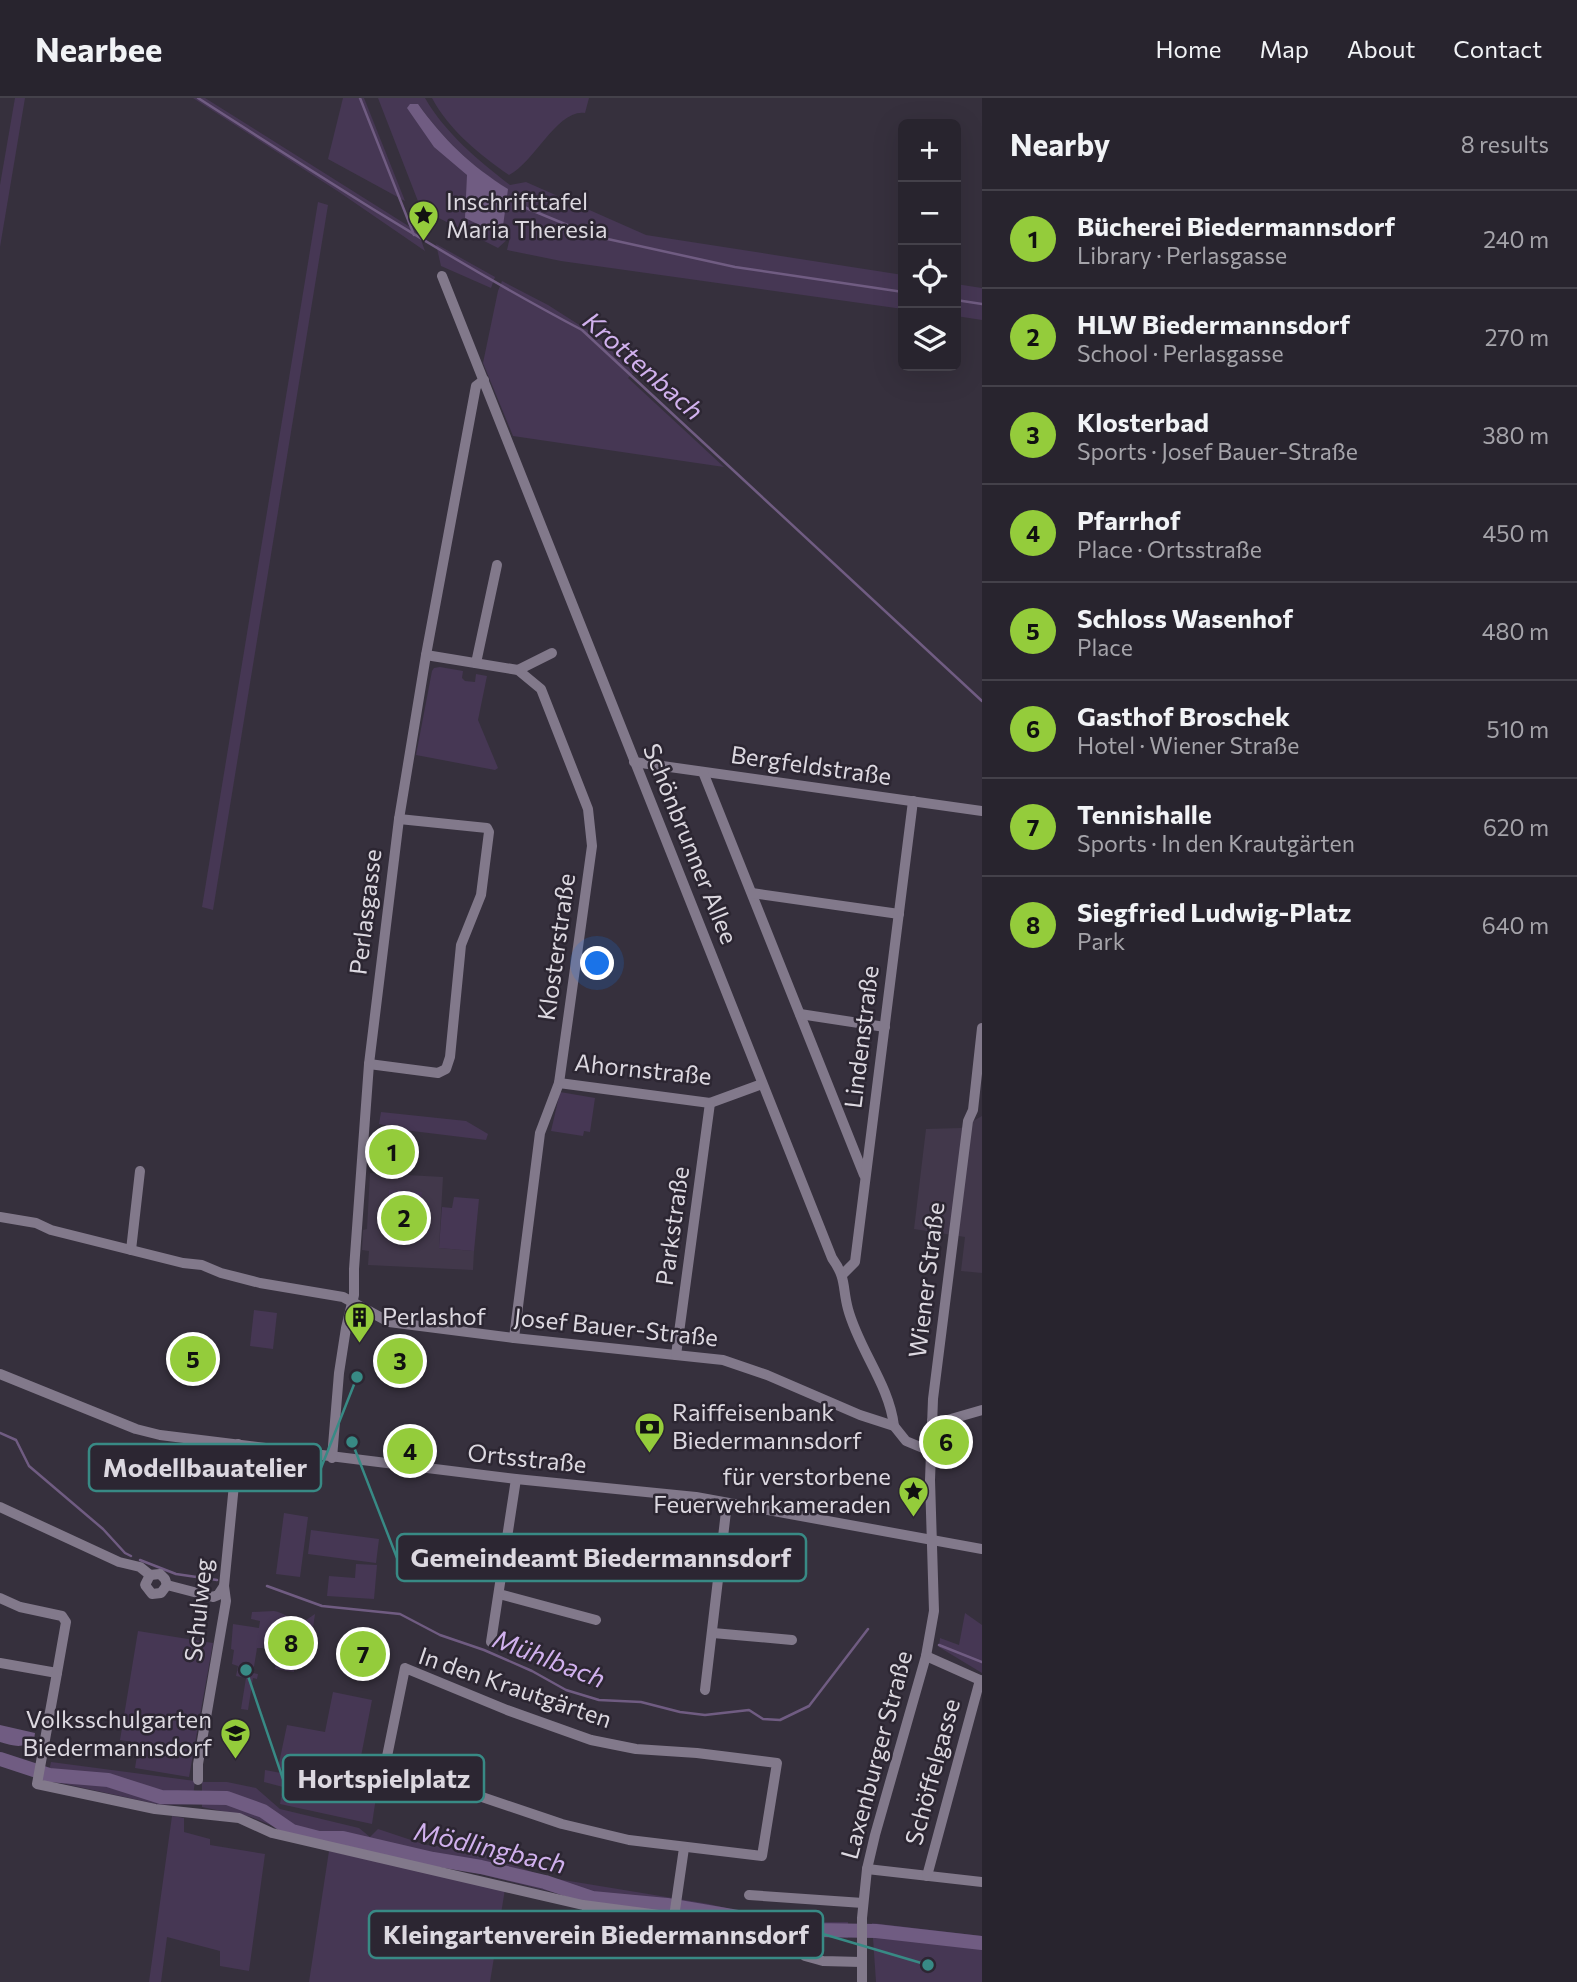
<!DOCTYPE html>
<meta charset="utf-8">
<style>
body{margin:0;font-family:Commissioner,sans-serif;background:#302c36;color:#f1f3f6}
.controls{position:absolute;right:21px;top:21px;display:grid;overflow:hidden;border-radius:10px;box-shadow:0 7px 28px #0002}
.controls button{width:63px;height:63px;display:grid;place-items:center;padding:0;border:0;border-bottom:2px solid #44414a;background:#28242e;color:#f1f3f6;font:35px sans-serif}
.you{position:absolute;left:598px;top:866px;width:24px;height:24px;margin:-18px;border:5px solid #fff;border-radius:50%;background:#1a73e8;box-shadow:0 0 0 10px #1a73e833}
.badge{display:grid;place-items:center;width:46px;height:46px;border-radius:50%;background:#94cc3b;color:#111;font-size:23px;font-weight:700}
.pin{position:absolute;translate:-50% -50%;border:4px solid #fff;box-shadow:0 2px 7px #0006}
.list{margin:0;padding:0;list-style:none}
h2{display:flex;justify-content:space-between;align-items:center;height:91px;margin:0;padding:0 28px;font-size:30px}
h2 small{font-size:23px;font-weight:400;color:#a5a4aa}
.list li{display:grid;grid-template-columns:46px 1fr auto;gap:21px;align-items:center;box-sizing:border-box;height:98px;padding:0 28px;border-top:2px solid #44414a}
.list b{display:block;font-size:26px;white-space:nowrap}
.list p{margin:0;font-size:23px;white-space:nowrap;color:#a5a4aa}
.list em{font-size:23px;font-style:normal;color:#a5a4aa}
.icon{flex:none;width:38px;height:38px;fill:none;stroke:currentColor;stroke-width:2;stroke-linecap:round;stroke-linejoin:round}
.map{position:relative;flex:none;width:982px;height:1884px;overflow:hidden}
header{display:flex;align-items:center;gap:42px;box-sizing:border-box;height:98px;padding:0 35px;background:#28242e;border-bottom:2px solid #44414a}
header strong{font-size:33px}
nav{display:flex;gap:38px;margin-inline-start:auto;font-size:24px}
main{display:flex}
aside{flex:1;background:#28242e}
.map>svg:first-child{display:block}
.built{fill:#42384b}
.green{fill:#463754;fill-rule:evenodd}
.water{fill:#705c82}
.lines{fill:none;stroke-linecap:round;stroke-linejoin:round}
.stream{stroke:#705c82;stroke-width:2.5}
.river{stroke:#705c82;stroke-width:14}
.minor{stroke:#82798b;stroke-width:10}
.labels{text-anchor:middle;stroke-width:5;stroke-linejoin:round;paint-order:stroke}
.poi-label{font-size:24px;fill:#dcd8e0;stroke:#2c2632;text-anchor:start}
.street-label{font-size:24px;fill:#dcd8e0;stroke:#2c2632}
.water-label{font-size:26px;font-style:italic;fill:#d1b1ee;stroke:#2c2632}
.leader{fill:none;stroke:#388a85;stroke-width:2.5}
.callout-dot{fill:#388a85;stroke:#2c2632;stroke-width:2.5}
.callout{fill:#2c2632;stroke:#388a85;stroke-width:2.5}
.callout-label{font-size:26px;text-anchor:middle;font-weight:bold;fill:#dcd8e0}
</style>
<header>
<strong>Nearbee</strong>
<nav><a>Home</a><a>Map</a><a>About</a><a>Contact</a></nav>
</header>
<main>
<div class="map">
<svg width="982" height="1884" viewBox="0 0 982 1884">
<rect width="100%" height="100%" fill="#36303d"/>
<!-- built -->
<g class="built">
<path d="M982,1018V1175L961,1173L965,1139L914,1131L926,1031L961,1030Z"/>
<path d="M370,1075L443,1079L439,1150L474,1153L473,1172L368,1167L369,1153L362,1152L363,1132L367,1131Z"/>
</g>
<!-- green -->
<g class="green">
<path d="M15,0H25L0,149V87Z"/>
<path d="M193,0H205L418,134L425,153L339,94Z"/>
<path d="M343,0H364L405,103L328,61Z"/>
<path d="M378,0H425C445,35 479,63 510,87L526,84L646,137L903,177V211L561,163L507,152L510,139L498,150L421,111ZM418,6C443,41 471,68 507,91L467,94V77Z"/>
<path d="M432,0H589L585,15C557,11 535,64 509,77C480,57 449,32 432,0Z"/>
<path d="M318,104L328,107L213,812L202,809Z"/>
<path d="M436,146L495,179L491,190L441,168Z"/>
<path d="M502,183L548,207L595,237L634,274L628,280L724,369L513,338L483,265L498,193Z"/>
<path d="M956,186L982,190V222L956,218Z"/>
<path d="M440,569L463,573L462,580L465,583L475,584L476,576L487,578L478,622L498,670L495,672L416,657L432,573L434,570Z"/>
<path d="M560,994L595,1000L590,1034L584,1033L583,1038L551,1033Z"/>
<path d="M381,1014L466,1023L488,1036L486,1042L404,1032L379,1026Z"/>
<path d="M389,1092L422,1094L420,1126L383,1124L384,1108H388Z"/>
<path d="M454,1099L479,1101L474,1153L439,1150L442,1109L452,1110Z"/>
<path d="M254,1212L277,1215L273,1251L250,1248Z"/>
<path d="M284,1415L308,1419L300,1479L276,1476Z"/>
<path d="M311,1432L379,1441L376,1465L308,1456Z"/>
<path d="M356,1466L377,1467L374,1501L327,1498L329,1478L355,1480Z"/>
<path d="M274,1513C285,1514 295,1527 306,1522C309,1520 312,1518 315,1516L308,1565L300,1564L299,1570L294,1569V1574L275,1571L277,1559L269,1558L272,1540L265,1539L263,1550H257L253,1575L258,1576L257,1581L253,1580L248,1612L241,1611L246,1580L236,1578L238,1568L232,1566L234,1552L231,1551L233,1526L259,1530L260,1523L251,1521L252,1514Z"/>
<path d="M965,1515L982,1527V1575L939,1549L940,1540L959,1547Z"/>
<path d="M138,1533L213,1545L189,1679L135,1670L139,1645L120,1642Z"/>
<path d="M333,1594L372,1602L356,1684L278,1670L287,1627L325,1634Z"/>
<path d="M51,1664L195,1683L192,1706L161,1707L47,1682Z"/>
<path d="M265,1672L367,1691L369,1683L378,1686L372,1726L280,1706L283,1689L264,1684Z"/>
<path d="M202,1684H227L256,1690L280,1711L359,1730L370,1739L378,1731L426,1747L472,1751L545,1779L709,1806L786,1824H848V1840L825,1839L693,1816L592,1804L448,1768L293,1736L251,1719L202,1709Z"/>
<path d="M172,1718L184,1720V1734L210,1741V1747L265,1756L249,1873L220,1868V1853L167,1839L161,1884H149Z"/>
<path d="M329,1753L505,1791L490,1884H309Z"/>
<path d="M872,1825L982,1838V1884H876Z"/>
</g>
<!-- water -->
<g class="water">
<path d="M410,6H418C443,41 471,68 508,91L503,128L498,132H490L465,120L467,77L434,49L407,10Z"/>
<path d="M0,1627L35,1635L34,1642C22,1651 14,1648 0,1644Z"/>
</g>
<g class="lines">
<!-- stream -->
<g class="stream">
<path d="M198,0C324,81 450,162 582,232L982,603"/>
<path d="M360,0L414,137"/>
<path d="M519,107L594,138L735,169L903,194"/>
<path d="M956,202L982,206"/>
<path d="M0,1335L16,1342L29,1368L103,1431L125,1455L131,1458"/>
<path d="M140,1462L176,1476L217,1482"/>
<path d="M267,1488L322,1508L400,1516L440,1537L484,1552L532,1573L566,1592L599,1602L641,1604L680,1614L705,1617L749,1612L763,1621L780,1622L809,1608L868,1531"/>
<path d="M939,1547L982,1564"/>
</g>
<!-- river -->
<path class="river" d="M0,1661L49,1677L108,1682L161,1699L227,1700L263,1713L292,1733L319,1740H343L433,1761L481,1769L545,1784L592,1800L667,1807L816,1832L876,1833L982,1845"/>
<!-- minor -->
<g class="minor">
<path d="M442,178L832,1160C847,1181 842,1189 848,1211C859,1252 889,1286 894,1328"/>
<path d="M426,557L518,572L541,591L588,711L592,748L568,921L559,985L540,1035L514,1240"/>
<path d="M476,565L497,467"/>
<path d="M518,572L552,555"/>
<path d="M634,664L982,713"/>
<path d="M703,674L864,1077"/>
<path d="M752,795L899,816"/>
<path d="M800,916L885,929"/>
<path d="M369,966L438,975L446,971L450,959L461,847L481,797L489,734L487,730L399,721"/>
<path d="M559,985L710,1005L762,986"/>
<path d="M0,1119L36,1125L51,1132L183,1165L202,1167L221,1175L260,1185L343,1199L389,1224L514,1240L723,1262L767,1277L860,1317L894,1328L906,1343L930,1353"/>
<path d="M131,1152L140,1073"/>
<path d="M843,1176L855,1164L913,703"/>
<path d="M676,1257L710,1005"/>
<path d="M0,1276L136,1331L160,1337L516,1381L696,1399L982,1451"/>
<path d="M932,1323H944L982,1312"/>
<path d="M332,1360L339,1275L346,1230L354,1197V1171L369,966L399,721L426,557L476,288L484,282"/>
<path d="M0,1409L119,1464L140,1469L150,1477"/>
<path d="M150,1477L160,1476L165,1481L167,1487L213,1499L218,1497L224,1488"/>
<path d="M150,1477L145,1487L152,1496L161,1495L167,1487"/>
<path d="M499,1496L596,1522"/>
<path d="M0,1500L20,1509L62,1518L66,1524L57,1575L0,1565"/>
<path d="M713,1535L792,1542"/>
<path d="M491,1544L516,1381"/>
<path d="M926,1558L982,1583"/>
<path d="M405,1570L507,1612L591,1642L636,1651L697,1655L777,1665L762,1758L629,1742L562,1726L482,1699L382,1683Z"/>
<path d="M57,1575L37,1686L155,1711L239,1720L272,1735L583,1807L674,1819L776,1838L805,1858L823,1863L861,1864"/>
<path d="M705,1592L727,1405"/>
<path d="M198,1682V1666L226,1503L224,1488L238,1346"/>
<path d="M867,1771L982,1784"/>
<path d="M927,1778L980,1582"/>
<path d="M749,1797L863,1805"/>
<path d="M674,1819L684,1750"/>
<path d="M862,1884V1820L867,1771L875,1737L926,1558L934,1513L930,1382L933,1301L968,1023L973,1012L982,930"/>
</g>
</g>
<!-- icons -->
<defs>
<symbol id="sight-pin" viewBox="-11 -11 22 30"><path d="M0 17L-7.5 6A9.5 9.5 0 1 1 7.5 6Z" fill="#94cc3b" stroke="#2c2632"/><path d="M0-6L1.8-2.2L6-1.7L2.9 1.2L3.7 5.4L0 3.3L-3.7 5.4L-2.9 1.2L-6-1.7L-1.8-2.2Z" fill="#111"/></symbol>
<symbol id="building-pin" viewBox="-11 -11 22 30"><path d="M0 17L-7.5 6A9.5 9.5 0 1 1 7.5 6Z" fill="#94cc3b" stroke="#2c2632"/><path d="M-4-6H4V6H1V3H-1V6H-4ZM-2.5-4.3h1.7v1.8h-1.7ZM.8-4.3h1.7v1.8H.8ZM-2.5-1h1.7V.8h-1.7ZM.8-1h1.7V.8H.8Z" fill="#111"/></symbol>
<symbol id="bank-pin" viewBox="-11 -11 22 30"><path d="M0 17L-7.5 6A9.5 9.5 0 1 1 7.5 6Z" fill="#94cc3b" stroke="#2c2632"/><path d="M-6-4H6V4H-6ZM0-2.3a2.3 2.3 0 1 0 0 4.6a2.3 2.3 0 1 0 0-4.6Z" fill="#111"/></symbol>
<symbol id="school-pin" viewBox="-11 -11 22 30"><path d="M0 17L-7.5 6A9.5 9.5 0 1 1 7.5 6Z" fill="#94cc3b" stroke="#2c2632"/><path d="M0-5L7-2L0 1L-7-2ZM-4 1L0 2.5L4 1V4Q0 6-4 4Z" fill="#111"/></symbol>
</defs>
<g fill-rule="evenodd">
<use href="#sight-pin" x="406" y="100" width="35" height="47"/>
<use href="#building-pin" x="342" y="1202" width="35" height="47"/>
<use href="#bank-pin" x="632" y="1312" width="35" height="47"/>
<use href="#sight-pin" x="896" y="1376" width="35" height="47"/>
<use href="#school-pin" x="218" y="1618" width="35" height="47"/>
</g>
<g class="labels">
<!-- poi labels -->
<g class="poi-label">
<text x="446" y="112">Inschrifttafel<tspan x="446" dy="28">Maria Theresia</tspan></text>
<text x="382" y="1227">Perlashof</text>
<text x="672" y="1323">Raiffeisenbank<tspan x="672" dy="28">Biedermannsdorf</tspan></text>
<text x="891" y="1387" text-anchor="end">für verstorbene<tspan x="891" dy="28">Feuerwehrkameraden</tspan></text>
<text x="212" y="1630" text-anchor="end">Volksschulgarten<tspan x="212" dy="28">Biedermannsdorf</tspan></text>
</g>
<!-- street labels -->
<g class="street-label">
<text transform="translate(811 668) rotate(8)" y="8">Bergfeldstraße</text>
<text transform="translate(690 746) rotate(68)" y="8">Schönbrunner Allee</text>
<text transform="translate(366 814) rotate(-83)" y="8">Perlasgasse</text>
<text transform="translate(557 849) rotate(-82)" y="8">Klosterstraße</text>
<text transform="translate(862 939) rotate(-83)" y="8">Lindenstraße</text>
<text transform="translate(643 972) rotate(6)" y="8">Ahornstraße</text>
<text transform="translate(673 1128) rotate(-82)" y="8">Parkstraße</text>
<text transform="translate(927 1182) rotate(-83)" y="8">Wiener Straße</text>
<text transform="translate(616 1230) rotate(6)" y="8">Josef Bauer-Straße</text>
<text transform="translate(527 1361) rotate(6)" y="8">Ortsstraße</text>
<text transform="translate(199 1512) rotate(-84)" y="8">Schulweg</text>
<text transform="translate(515 1590) rotate(19)" y="8">In den Krautgärten</text>
<text transform="translate(877 1657) rotate(-75)" y="8">Laxenburger Straße</text>
<text transform="translate(933 1674) rotate(-75)" y="8">Schöffelgasse</text>
</g>
<!-- water labels -->
<g class="water-label">
<text transform="translate(643 268) rotate(41)" y="9">Krottenbach</text>
<text transform="translate(549 1561) rotate(21)" y="9">Mühlbach</text>
<text transform="translate(490 1750) rotate(13)" y="9">Mödlingbach</text>
</g>
</g>
<!-- callouts -->
<path class="leader" d="M357 1279L321 1370M352 1344L397 1460M246 1572L283 1681M928 1867L823 1836"/>
<g class="callout-dot">
<circle cx="357" cy="1279" r="7"/>
<circle cx="352" cy="1344" r="7"/>
<circle cx="246" cy="1572" r="7"/>
<circle cx="928" cy="1867" r="7"/>
</g>
<g class="callout">
<rect x="89" y="1346" width="232" height="47" rx="7"/>
<rect x="397" y="1436" width="409" height="47" rx="7"/>
<rect x="283" y="1657" width="201" height="47" rx="7"/>
<rect x="369" y="1813" width="454" height="47" rx="7"/>
</g>
<g class="callout-label">
<text x="205" y="1379">Modellbauatelier</text>
<text x="601" y="1469">Gemeindeamt Biedermannsdorf</text>
<text x="384" y="1690">Hortspielplatz</text>
<text x="596" y="1846">Kleingartenverein Biedermannsdorf</text>
</g>
</svg>
<div class="controls">
<button>+</button>
<button>−</button>
<button><svg class="icon" aria-label="locate" viewBox="0 0 24 24"><circle cx="12" cy="12" r="6"/><path d="M12 2v4M12 18v4M2 12h4M18 12h4"/></svg></button>
<button><svg class="icon" aria-label="layers" viewBox="0 0 24 24"><path d="M12 4l9 5-9 5-9-5zM3 14l9 5 9-5"/></svg></button>
</div>
<div class="you"></div>
<div class="pin badge" style="left:392px;top:1054px">1</div>
<div class="pin badge" style="left:404px;top:1120px">2</div>
<div class="pin badge" style="left:400px;top:1263px">3</div>
<div class="pin badge" style="left:410px;top:1353px">4</div>
<div class="pin badge" style="left:193px;top:1261px">5</div>
<div class="pin badge" style="left:946px;top:1344px">6</div>
<div class="pin badge" style="left:363px;top:1556px">7</div>
<div class="pin badge" style="left:291px;top:1545px">8</div>
</div>
<aside>
<h2>Nearby<small>8 results</small></h2>
<ul class="list">
<li><span class="badge">1</span><div><b>Bücherei Biedermannsdorf</b><p>Library · Perlasgasse</p></div><em>240 m</em></li>
<li><span class="badge">2</span><div><b>HLW Biedermannsdorf</b><p>School · Perlasgasse</p></div><em>270 m</em></li>
<li><span class="badge">3</span><div><b>Klosterbad</b><p>Sports · Josef Bauer-Straße</p></div><em>380 m</em></li>
<li><span class="badge">4</span><div><b>Pfarrhof</b><p>Place · Ortsstraße</p></div><em>450 m</em></li>
<li><span class="badge">5</span><div><b>Schloss Wasenhof</b><p>Place</p></div><em>480 m</em></li>
<li><span class="badge">6</span><div><b>Gasthof Broschek</b><p>Hotel · Wiener Straße</p></div><em>510 m</em></li>
<li><span class="badge">7</span><div><b>Tennishalle</b><p>Sports · In den Krautgärten</p></div><em>620 m</em></li>
<li><span class="badge">8</span><div><b>Siegfried Ludwig-Platz</b><p>Park</p></div><em>640 m</em></li>
</ul>
</aside>
</main>
